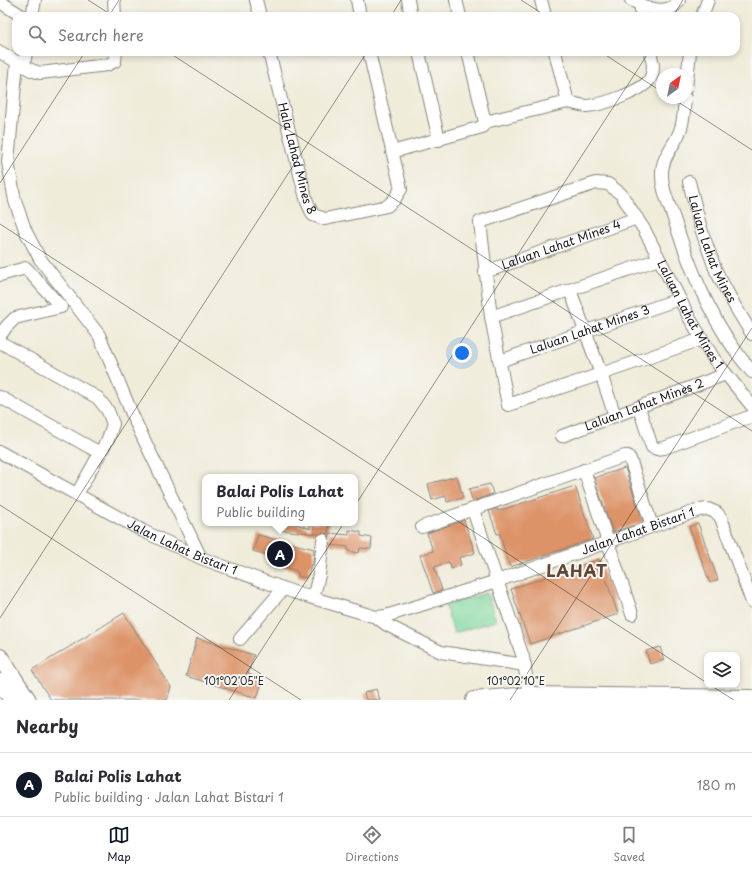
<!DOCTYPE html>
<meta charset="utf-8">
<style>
body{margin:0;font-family:"Playpen Sans",sans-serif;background:#f7f7f7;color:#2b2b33}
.controls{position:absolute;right:12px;bottom:12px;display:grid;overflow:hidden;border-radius:8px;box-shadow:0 2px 6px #0003}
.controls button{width:36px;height:36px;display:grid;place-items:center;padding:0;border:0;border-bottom:1px solid #e1e1e2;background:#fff;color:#2b2b33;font:20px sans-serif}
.compass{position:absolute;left:656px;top:68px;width:36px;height:36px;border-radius:50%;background:#fff;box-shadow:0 2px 6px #0003;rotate:33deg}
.you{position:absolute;left:462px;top:353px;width:14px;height:14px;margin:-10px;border:3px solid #fff;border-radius:50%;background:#1a73e8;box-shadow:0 0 0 6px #1a73e833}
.badge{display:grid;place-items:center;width:26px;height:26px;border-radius:50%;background:#111827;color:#fff;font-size:13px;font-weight:700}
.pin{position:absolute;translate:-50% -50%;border:2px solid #fff;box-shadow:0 1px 4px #0006}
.popup{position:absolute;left:202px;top:474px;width:156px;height:52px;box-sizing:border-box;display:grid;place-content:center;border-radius:8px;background:#fff;filter:drop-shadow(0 1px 3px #0005);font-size:13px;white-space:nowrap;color:#7c7c81}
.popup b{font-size:15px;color:#2b2b33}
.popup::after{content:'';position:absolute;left:50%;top:100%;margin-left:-8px;border:8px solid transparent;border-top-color:#fff}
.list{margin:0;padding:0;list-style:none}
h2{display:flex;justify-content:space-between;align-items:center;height:52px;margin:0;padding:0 16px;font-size:17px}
h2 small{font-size:13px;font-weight:400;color:#7c7c81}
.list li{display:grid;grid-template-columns:26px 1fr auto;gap:12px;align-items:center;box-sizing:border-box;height:64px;padding:0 16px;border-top:1px solid #e1e1e2}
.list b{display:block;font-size:15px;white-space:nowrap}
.list p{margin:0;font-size:13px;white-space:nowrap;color:#7c7c81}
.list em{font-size:13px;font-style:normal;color:#7c7c81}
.icon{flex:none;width:22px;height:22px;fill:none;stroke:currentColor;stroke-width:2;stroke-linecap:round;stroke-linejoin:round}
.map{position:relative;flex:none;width:752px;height:700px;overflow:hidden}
.search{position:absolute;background:#fff;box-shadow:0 2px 6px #0003;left:12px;right:12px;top:12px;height:44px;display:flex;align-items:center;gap:10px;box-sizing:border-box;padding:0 14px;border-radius:12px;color:#7c7c81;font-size:15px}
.sheet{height:116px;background:#fff}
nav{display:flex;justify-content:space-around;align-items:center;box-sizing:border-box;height:56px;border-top:1px solid #e1e1e2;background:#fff;font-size:11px;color:#7c7c81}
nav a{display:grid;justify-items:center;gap:2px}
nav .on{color:#111827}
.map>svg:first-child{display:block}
.green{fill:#7dd79d;stroke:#4c7a5c}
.building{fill:#dd9367}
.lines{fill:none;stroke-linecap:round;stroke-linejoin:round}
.minor-casing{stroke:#86847b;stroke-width:14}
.major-casing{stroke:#86847b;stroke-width:18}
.minor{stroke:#fff;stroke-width:12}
.major{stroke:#fff;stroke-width:16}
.ticks{fill:none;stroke:#1c1c1c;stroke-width:1;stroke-opacity:0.45}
.labels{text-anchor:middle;stroke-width:4;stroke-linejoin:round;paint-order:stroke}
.street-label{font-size:12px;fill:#1c1c1c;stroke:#f6f6f2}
.district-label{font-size:16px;font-weight:bold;letter-spacing:1px;fill:#604636;stroke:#f6f6f2}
.ticks-label{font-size:10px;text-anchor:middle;fill:#1c1c1c;stroke:#f6f6f2;stroke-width:4;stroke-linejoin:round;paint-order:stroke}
</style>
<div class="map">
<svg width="752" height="700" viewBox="0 0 752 700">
<rect width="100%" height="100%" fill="#f6f6f2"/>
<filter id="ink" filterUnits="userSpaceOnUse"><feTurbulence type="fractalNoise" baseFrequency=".025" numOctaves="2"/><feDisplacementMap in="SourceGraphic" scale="8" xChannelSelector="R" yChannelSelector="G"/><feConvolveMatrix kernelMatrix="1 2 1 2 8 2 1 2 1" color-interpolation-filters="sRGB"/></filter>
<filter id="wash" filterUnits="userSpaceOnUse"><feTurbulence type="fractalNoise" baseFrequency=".012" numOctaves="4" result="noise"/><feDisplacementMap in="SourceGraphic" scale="16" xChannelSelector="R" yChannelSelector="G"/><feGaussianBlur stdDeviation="0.9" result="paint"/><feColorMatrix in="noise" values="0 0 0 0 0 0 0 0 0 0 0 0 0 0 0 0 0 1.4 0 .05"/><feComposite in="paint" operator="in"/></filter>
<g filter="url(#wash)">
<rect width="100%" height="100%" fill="#f0ecda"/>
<!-- green -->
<path class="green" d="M487,593L496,621L454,633L445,605Z"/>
<g id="blocks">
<!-- building -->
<g class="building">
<path d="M625,468L643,522L613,532L594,478Z"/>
<path d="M457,476L463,498L447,502L446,496L432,500L428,484Z"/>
<path d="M490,484L493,494L476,500V499L472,500L469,489Z"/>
<path d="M575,486L593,539L510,567L499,533L497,534L489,511L498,509V511Z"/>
<path d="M464,520L475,553L459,558L461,565L451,569L449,562L434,567L442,590L433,593L420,555L433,551L427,533Z"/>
<path d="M281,523H294L310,529V523H329L328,534L323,533L319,534L279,530Z"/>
<path d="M698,523L718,580L710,583L689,527Z"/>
<path d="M349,530L361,532V536L372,538L371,549L360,548L359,553L348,551V547L330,545L329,533L349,535Z"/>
<path d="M258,535L314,549L313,565L311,564L308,575H307L306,578L298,576V573L296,571L268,561L270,556L253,551Z"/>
<path d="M599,559L618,614L530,644L511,589Z"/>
<path d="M124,613L171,687L167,700H51L32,670Z"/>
<path d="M197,638L254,655L248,674L263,679L257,698L186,676Z"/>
<path d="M660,647L664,660L650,664L646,651Z"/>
<path d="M376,689L380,700H366L364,693Z"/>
</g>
</g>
</g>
<g filter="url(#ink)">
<use href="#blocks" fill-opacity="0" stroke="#86847b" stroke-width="1"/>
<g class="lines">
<defs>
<g id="minor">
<path d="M114,0L115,16"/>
<path d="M256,0L260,16"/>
<path d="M357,0L360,16"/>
<path d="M408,0L411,16"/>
<path d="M456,0L460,16"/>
<path d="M541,0L545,16"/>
<path d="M631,0C645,7 669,18 679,0"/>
<path d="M0,2L22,16"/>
<path d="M640,4L642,16"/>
<path d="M32,16L35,0"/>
<path d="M702,16L708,0"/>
<path d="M0,52L31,70L40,73L107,65L115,61L116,52"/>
<path id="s1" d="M269,52L307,202L313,215L325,219L387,206L394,200L401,189L369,52"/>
<path d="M419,52L439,140"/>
<path d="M468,52L485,122"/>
<path d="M17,62L8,162L15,201L26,232L40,259L99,335L135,421L201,558"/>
<path d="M24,66L26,52"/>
<path d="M686,88L690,52"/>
<path d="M685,98C684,108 684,119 681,128C677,143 662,156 662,172C661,188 669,204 674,219C692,274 714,328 752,372"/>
<path d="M568,102C574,103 581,106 587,106C602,105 645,91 651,77C655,68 652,60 650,52"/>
<path d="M485,122L568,102L555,52"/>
<path d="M392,152L482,127L485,122"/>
<path id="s2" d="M689,182L701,229L716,271L736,308L752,334"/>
<path id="s3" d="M485,272L637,218"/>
<path d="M0,275L26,268L61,307L15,318L6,327L0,336"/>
<path d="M570,290L601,374L615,416"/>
<path d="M491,317L659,259"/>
<path id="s4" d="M702,339L601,374L508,405L491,317L480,222L596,183L608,184L621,194L645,231L690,319L714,359L752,406"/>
<path d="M0,342L98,398L108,411L113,424L108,439L77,494"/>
<path id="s5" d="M500,361L679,299"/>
<path d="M0,397L100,453"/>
<path d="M639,408L652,447L657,449L664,448L752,416"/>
<path id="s6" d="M562,436L726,374"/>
<path id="s7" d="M0,452L143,531L201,558L293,592L376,617L387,625L441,652L525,665"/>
<path d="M584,470L632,614"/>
<path d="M473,510L523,657L530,700"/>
<path d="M422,527L625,456H628L630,459L652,526"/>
<path d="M313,598L319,575L323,540"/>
<path id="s8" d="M376,617L386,616L497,581L699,510L708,509L717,513L721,518L752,602"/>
<path d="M240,639L283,589"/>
</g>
<g id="major">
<path d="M0,657L28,700"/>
<path d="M0,682L12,700"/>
<path d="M474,700L529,695L752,698"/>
</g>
</defs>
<!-- minor casing -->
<use href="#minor" class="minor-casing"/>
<!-- major casing -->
<use href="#major" class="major-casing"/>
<!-- minor -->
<use href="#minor" class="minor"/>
<!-- major -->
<use href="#major" class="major"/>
</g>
</g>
<!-- ticks -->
<path class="ticks" d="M88,0L113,16M521,0L546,16M109,16L119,0M391,16L401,0M673,16L683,0M168,52L752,431M601,52L662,92M672,98L752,150M0,183L85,52M0,224L707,683M0,505L301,700M0,618L367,52M710,685L734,700M229,700L649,52M510,700L752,328"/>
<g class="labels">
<!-- street labels -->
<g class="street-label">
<text dy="4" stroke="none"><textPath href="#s1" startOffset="110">Hala Lahad Mines 8</textPath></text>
<text dy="4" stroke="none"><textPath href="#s3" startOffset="81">Laluan Lahat Mines 4</textPath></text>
<text dy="4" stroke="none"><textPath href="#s2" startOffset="71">Laluan Lahat Mines</textPath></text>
<text dy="4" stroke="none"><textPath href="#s4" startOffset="680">Laluan Lahat Mines 1</textPath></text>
<text dy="4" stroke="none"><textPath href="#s5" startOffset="95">Laluan Lahat Mines 3</textPath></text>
<text dy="4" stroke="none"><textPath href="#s6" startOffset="88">Laluan Lahat Mines 2</textPath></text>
<text dy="4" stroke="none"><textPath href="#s8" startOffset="276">Jalan Lahat Bistari 1</textPath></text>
<text dy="4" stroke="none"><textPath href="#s7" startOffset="206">Jalan Lahat Bistari 1</textPath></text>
</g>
<!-- district labels -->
<g class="district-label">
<text x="577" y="577">LAHAT</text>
</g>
</g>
<g class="ticks-label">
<text x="234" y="685">101°02'05"E</text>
<text x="516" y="685">101°02'10"E</text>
</g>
</svg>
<div class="controls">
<button><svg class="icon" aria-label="layers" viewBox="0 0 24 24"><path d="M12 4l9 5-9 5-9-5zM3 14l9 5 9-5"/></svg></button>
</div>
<svg class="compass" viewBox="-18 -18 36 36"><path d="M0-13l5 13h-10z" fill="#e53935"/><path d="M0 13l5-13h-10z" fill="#7c7c81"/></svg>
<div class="you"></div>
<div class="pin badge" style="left:280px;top:554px">A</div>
<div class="popup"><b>Balai Polis Lahat</b>Public building</div>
<div class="search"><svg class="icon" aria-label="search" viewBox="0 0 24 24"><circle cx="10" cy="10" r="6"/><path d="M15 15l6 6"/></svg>Search here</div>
</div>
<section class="sheet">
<h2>Nearby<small></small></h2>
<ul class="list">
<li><span class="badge">A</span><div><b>Balai Polis Lahat</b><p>Public building · Jalan Lahat Bistari 1</p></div><em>180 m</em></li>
</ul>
</section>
<nav>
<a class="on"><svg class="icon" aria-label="map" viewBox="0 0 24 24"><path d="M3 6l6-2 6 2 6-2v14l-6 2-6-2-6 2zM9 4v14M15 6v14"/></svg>Map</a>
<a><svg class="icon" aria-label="directions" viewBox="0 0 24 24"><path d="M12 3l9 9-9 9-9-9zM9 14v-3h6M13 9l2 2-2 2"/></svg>Directions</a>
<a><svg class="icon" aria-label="saved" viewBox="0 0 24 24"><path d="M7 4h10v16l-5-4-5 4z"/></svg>Saved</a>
</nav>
